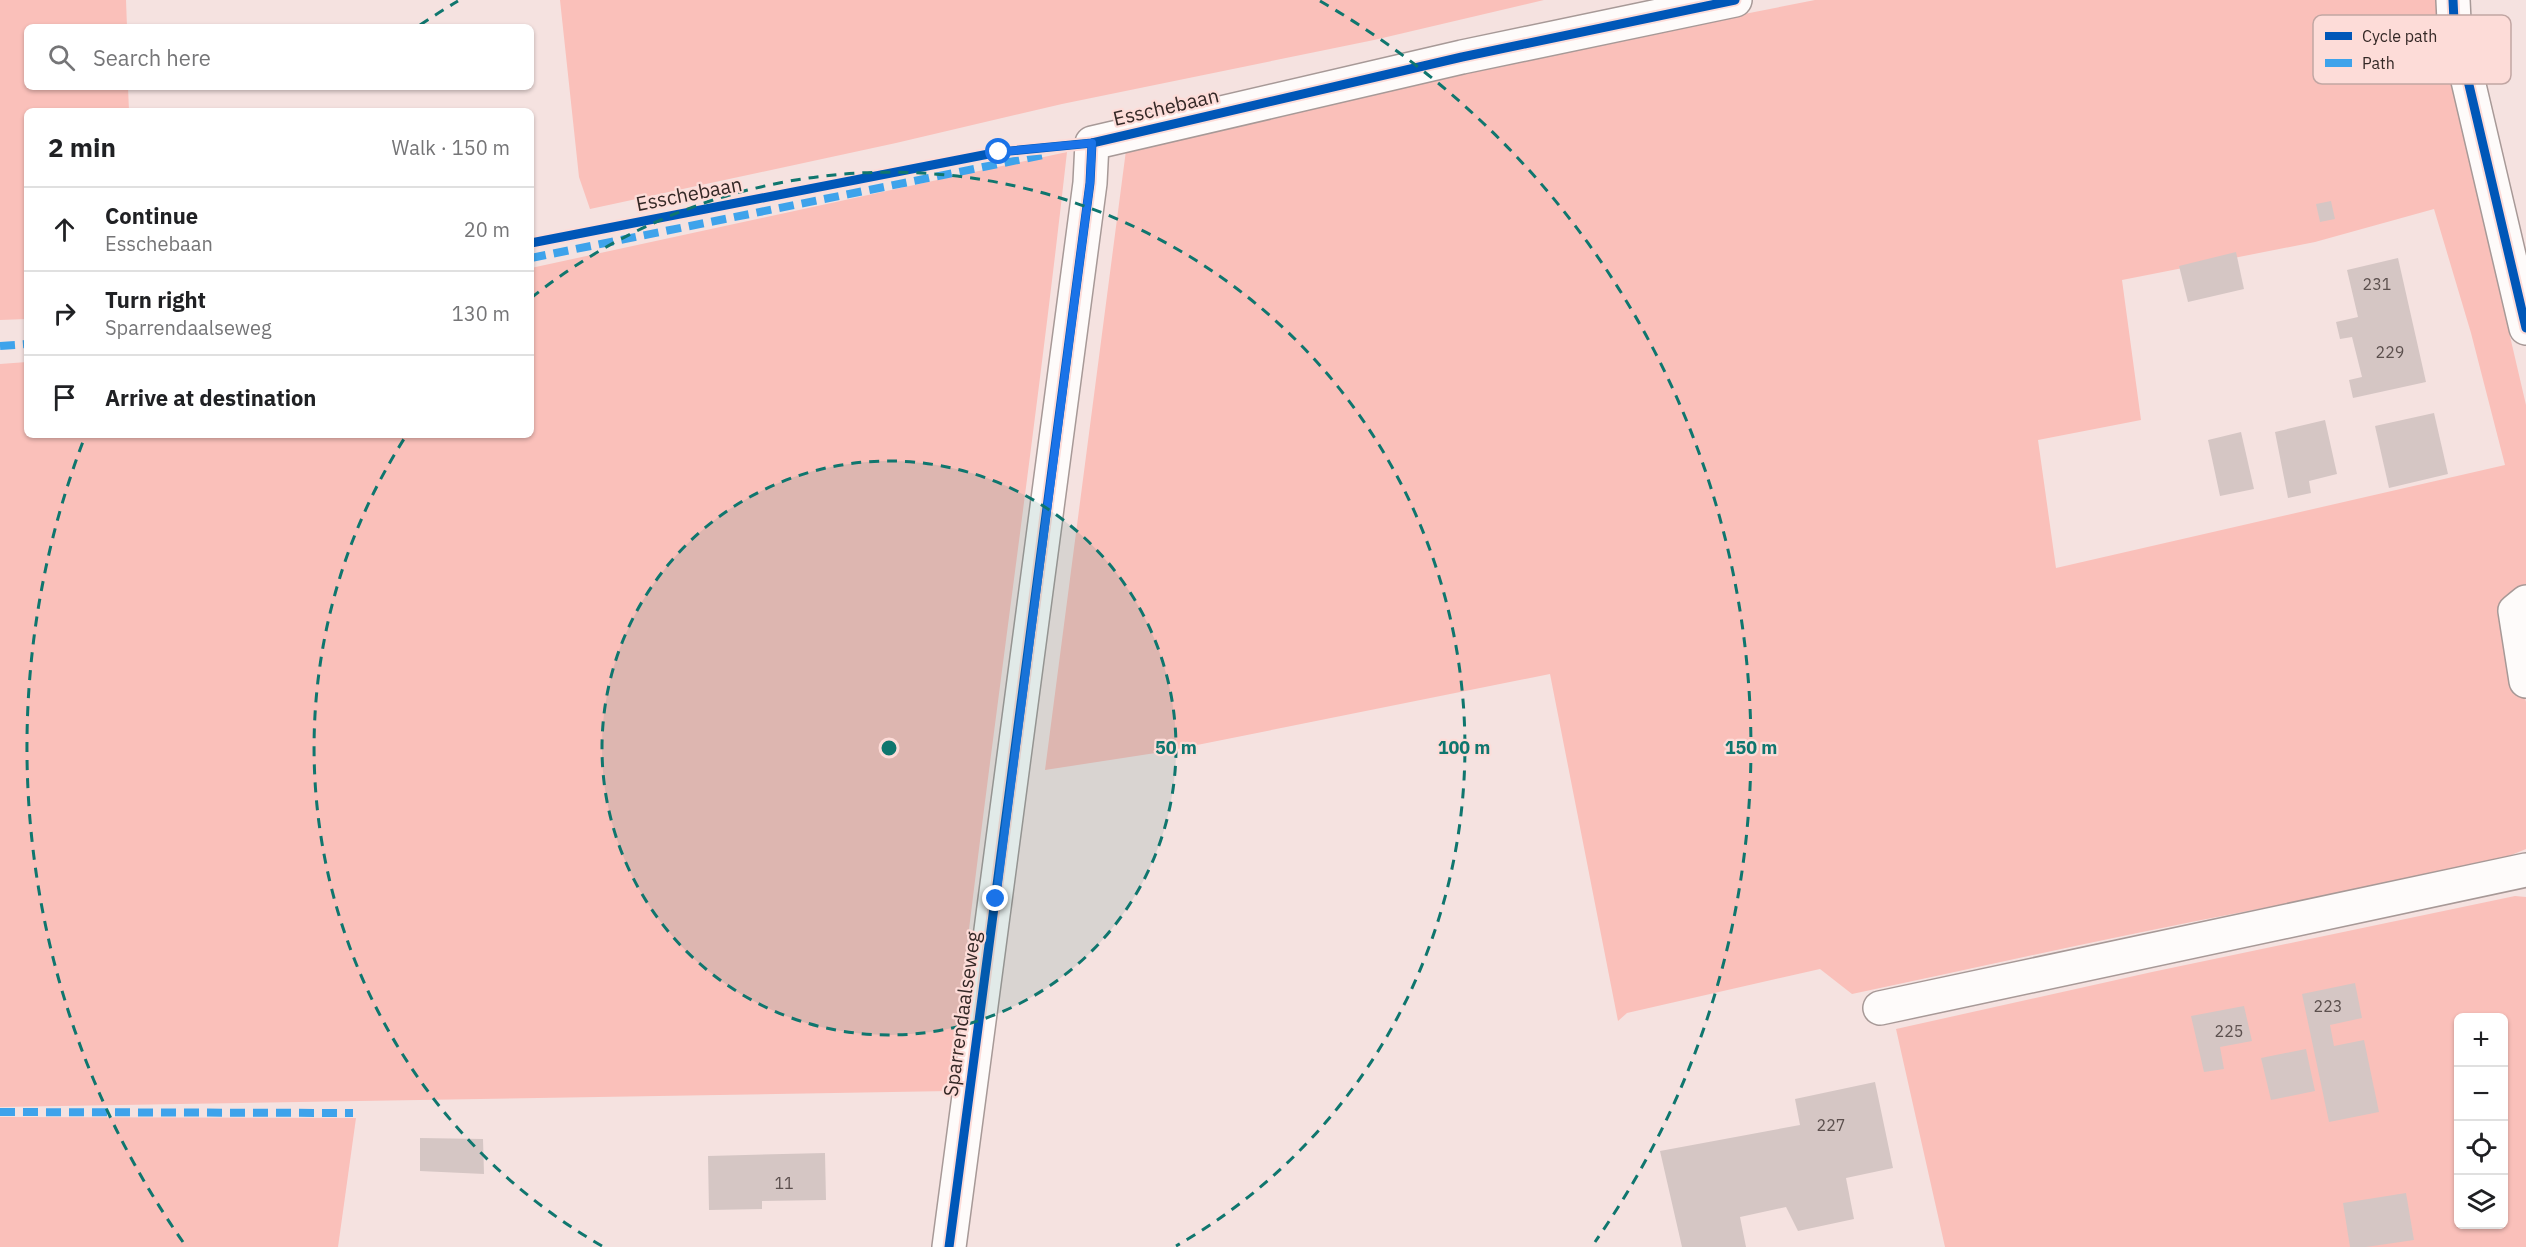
<!DOCTYPE html>
<meta charset="utf-8">
<style>
body{margin:0;font-family:"IBM Plex Sans",sans-serif;background:#f2f2f2;color:#202124}
.controls{position:absolute;right:18px;bottom:18px;display:grid;overflow:hidden;border-radius:9px;box-shadow:0 2px 4px #0004}
.controls button{width:54px;height:54px;display:grid;place-items:center;padding:0;border:0;border-bottom:2px solid #e0e0e0;background:#fff;color:#202124;font:30px sans-serif}
.stop{position:absolute;width:18px;height:18px;margin:-14px;border:4px solid #1a73e8;border-radius:50%;background:#fff}
.stop.end{background:#1a73e8;border-color:#fff;box-shadow:0 2px 6px #0008}
.list{margin:0;padding:0;list-style:none}
h2{display:flex;justify-content:space-between;align-items:center;height:78px;margin:0;padding:0 24px;font-size:26px}
h2 small{font-size:20px;font-weight:400;color:#757577}
.list li{display:grid;grid-template-columns:39px 1fr auto;gap:18px;align-items:center;box-sizing:border-box;height:84px;padding:0 24px;border-top:2px solid #e0e0e0}
.list b{display:block;font-size:22px;white-space:nowrap}
.list p{margin:0;font-size:20px;white-space:nowrap;color:#757577}
.list em{font-size:20px;font-style:normal;color:#757577}
.icon{flex:none;width:33px;height:33px;fill:none;stroke:currentColor;stroke-width:2;stroke-linecap:round;stroke-linejoin:round}
.map{position:relative;flex:none;width:2526px;height:1247px;overflow:hidden}
.search{position:absolute;background:#fff;box-shadow:0 2px 4px #0004;left:24px;top:24px;width:510px;height:66px;display:flex;align-items:center;gap:15px;box-sizing:border-box;padding:0 21px;border-radius:9px;color:#757577;font-size:22px}
.panel{position:absolute;background:#fff;box-shadow:0 2px 4px #0004;left:24px;top:108px;width:510px;height:330px;border-radius:9px}
.map>svg:first-child{display:block}
.green{fill:#fac0ba;fill-rule:evenodd}
.building{fill:#d5c6c4}
.lines{fill:none;stroke-linecap:round;stroke-linejoin:round}
.minor-casing{stroke:#a79997;stroke-width:36}
.minor{stroke:#fefbfa;stroke-width:33}
.quiet{stroke:#3ea3eb;stroke-width:8;stroke-dasharray:15 8;stroke-linecap:butt}
.cycleway-casing{stroke:#fddcd8;stroke-width:13}
.cycleway{stroke:#0057b8;stroke-width:9}
.route{stroke:#1a73e8;stroke-width:8}
.ring{fill:none;stroke:#0f766e;stroke-width:3;stroke-dasharray:10 8}
.labels{text-anchor:middle;stroke-width:4.5;stroke-linejoin:round;paint-order:stroke}
.number-label{font-size:16px;fill:#5c504e}
.street-label{font-size:20px;fill:#342826;stroke:#fddcd8}
.key{fill:#fddcd8;stroke:#c1a6a3;stroke-width:1.5}
.key-label{font-size:16px;fill:#342826}
.centre{fill:#0f766e;stroke:#fddcd8;stroke-width:3}
.ring-label{font-size:18px;text-anchor:middle;font-weight:bold;fill:#0f766e;stroke:#fddcd8;stroke-width:4.5;stroke-linejoin:round;paint-order:stroke}
</style>
<div class="map">
<svg width="2526" height="1247" viewBox="0 0 2526 1247">
<rect width="100%" height="100%" fill="#f5e2e0"/>
<!-- green -->
<g class="green">
<path d="M0,0H126L127,27H27V87H128L129,111H27V319L0,320Z"/>
<path d="M560,0H1544L1374,40L1062,104L896,143L590,209L579,177Z"/>
<path d="M1815,0H2440L2443,29L2489,246L2526,405V619L2514,651L2526,702V849C2444,884 2336,894 2248,911C2115,936 1984,966 1852,994L1820,969L1627,1013L1618,1021L1550,674L1162,752L1045,770L1128,135ZM2434,209L2471,333L2505,465L2056,568L2038,440L2141,420L2122,280L2315,242Z"/>
<path d="M1067,152C1032,465 985,777 950,1091L0,1107V364L27,362V435H531V268Z"/>
<path d="M2515,896L2526,897V1247H1945L1896,1029L2152,972ZM2458,1018H2504V1224H2458Z"/>
<path d="M0,1117L356,1118L338,1247H0Z"/>
</g>
<!-- building -->
<g class="building">
<path d="M2331,201L2335,219L2320,222L2316,204Z"/>
<path d="M2236,252L2244,289L2188,302L2179,266Z"/>
<path d="M2398,258L2426,382L2353,398L2349,380L2362,377L2352,337L2340,339L2336,322L2358,317L2347,270Z"/>
<path d="M2434,413L2448,474L2389,488L2375,426Z"/>
<path d="M2325,420L2337,474L2309,481L2311,493L2288,498L2275,432Z"/>
<path d="M2241,432L2254,489L2220,496L2208,440Z"/>
<path d="M2355,983L2362,1018L2330,1025L2334,1046L2364,1040L2379,1112L2329,1122L2302,994Z"/>
<path d="M2244,1006L2252,1041L2220,1047L2224,1069L2204,1072L2191,1016Z"/>
<path d="M2306,1049L2315,1091L2271,1100L2261,1058Z"/>
<path d="M1875,1082L1893,1168L1846,1178L1854,1219L1798,1231L1786,1207L1740,1217L1746,1247H1682L1660,1151L1800,1125L1795,1099Z"/>
<path d="M420,1138L483,1139L484,1174L420,1171Z"/>
<path d="M825,1153L826,1200L762,1201V1209L709,1210L708,1156Z"/>
<path d="M2406,1193L2414,1240L2366,1247H2350L2343,1203Z"/>
</g>
<g class="lines">
<defs>
<g id="minor">
<path d="M2453,0L2454,21L2526,328"/>
<path d="M2526,602L2515,611L2526,681"/>
<path d="M1880,1008L2526,870"/>
<path d="M949,1247L1090,183L1092,143L1462,57L1735,0"/>
</g>
</defs>
<!-- minor casing -->
<use href="#minor" class="minor-casing"/>
<!-- minor -->
<use href="#minor" class="minor"/>
<!-- quiet -->
<g class="quiet">
<path d="M531,258L1043,155"/>
<path d="M0,346L27,344"/>
<path d="M0,1112L353,1113"/>
</g>
<defs>
<g id="cycleway">
<path d="M2453,0L2454,21L2526,328"/>
<path d="M531,243L999,152L1092,143L1462,57L1735,0"/>
<path d="M949,1247L1090,183L1092,143"/>
</g>
</defs>
<!-- cycleway casing -->
<use href="#cycleway" class="cycleway-casing"/>
<!-- cycleway -->
<use href="#cycleway" class="cycleway"/>
</g>
<g class="lines">
<!-- route -->
<path class="route" d="M996,899L1090,183L1092,143L999,152"/>
</g>
<!-- distance rings -->
<circle cx="889" cy="748" r="287" fill="#0f766e" fill-opacity=".12"/>
<g class="ring">
<circle cx="889" cy="748" r="287"/>
<path d="M602 1246A575 575 0 0 1 404 439M531 298A575 575 0 1 1 1176 1246"/>
<path d="M183 1242A862 862 0 0 1 84 439M420 25A862 862 0 0 1 458 1M1320 1A862 862 0 0 1 1595 1242"/>
</g>
<g class="labels">
<!-- number labels -->
<g class="number-label">
<text x="2377" y="290">231</text>
<text x="2390" y="358">229</text>
<text x="2328" y="1012">223</text>
<text x="2229" y="1037">225</text>
<text x="1831" y="1131">227</text>
<text x="784" y="1189">11</text>
</g>
<!-- street labels -->
<g class="street-label">
<text transform="translate(1166 107) rotate(-13)" y="7">Esschebaan</text>
<text transform="translate(689 194) rotate(-11)" y="7">Esschebaan</text>
<text transform="translate(962 1014) rotate(-82)" y="7">Sparrendaalseweg</text>
</g>
</g>
<!-- legend -->
<rect x="2313" y="15" width="198" height="69" rx="9" class="key"/>
<rect x="2325" y="32" width="27" height="8" fill="#0057b8"/>
<rect x="2325" y="59" width="27" height="8" fill="#3ea3eb"/>
<g class="key-label">
<text x="2362" y="42">Cycle path</text>
<text x="2362" y="69">Path</text>
</g>
<circle cx="889" cy="748" r="9" class="centre"/>
<g class="ring-label">
<text x="1176" y="754">50 m</text>
<text x="1464" y="754">100 m</text>
<text x="1751" y="754">150 m</text>
</g>
</svg>
<div class="controls">
<button>+</button>
<button>−</button>
<button><svg class="icon" aria-label="locate" viewBox="0 0 24 24"><circle cx="12" cy="12" r="6"/><path d="M12 2v4M12 18v4M2 12h4M18 12h4"/></svg></button>
<button><svg class="icon" aria-label="layers" viewBox="0 0 24 24"><path d="M12 4l9 5-9 5-9-5zM3 14l9 5 9-5"/></svg></button>
</div>
<div class="stop" style="left:999px;top:152px"></div>
<div class="stop end" style="left:996px;top:899px"></div>
<div class="search"><svg class="icon" aria-label="search" viewBox="0 0 24 24"><circle cx="10" cy="10" r="6"/><path d="M15 15l6 6"/></svg>Search here</div>
<section class="panel">
<h2>2 min<small>Walk · 150 m</small></h2>
<ul class="list">
<li><svg class="icon" aria-label="ahead" viewBox="0 0 24 24"><path d="M12 20V5M6 11l6-6 6 6"/></svg><div><b>Continue</b><p>Esschebaan</p></div><em>20 m</em></li>
<li><svg class="icon" aria-label="right" viewBox="0 0 24 24"><path d="M7 20v-9h11M14 6l5 5-5 5"/></svg><div><b>Turn right</b><p>Sparrendaalseweg</p></div><em>130 m</em></li>
<li><svg class="icon" aria-label="arrive" viewBox="0 0 24 24"><path d="M6 21V4h12l-3 4 3 4H6"/></svg><div><b>Arrive at destination</b></div></li>
</ul>
</section>
</div>
